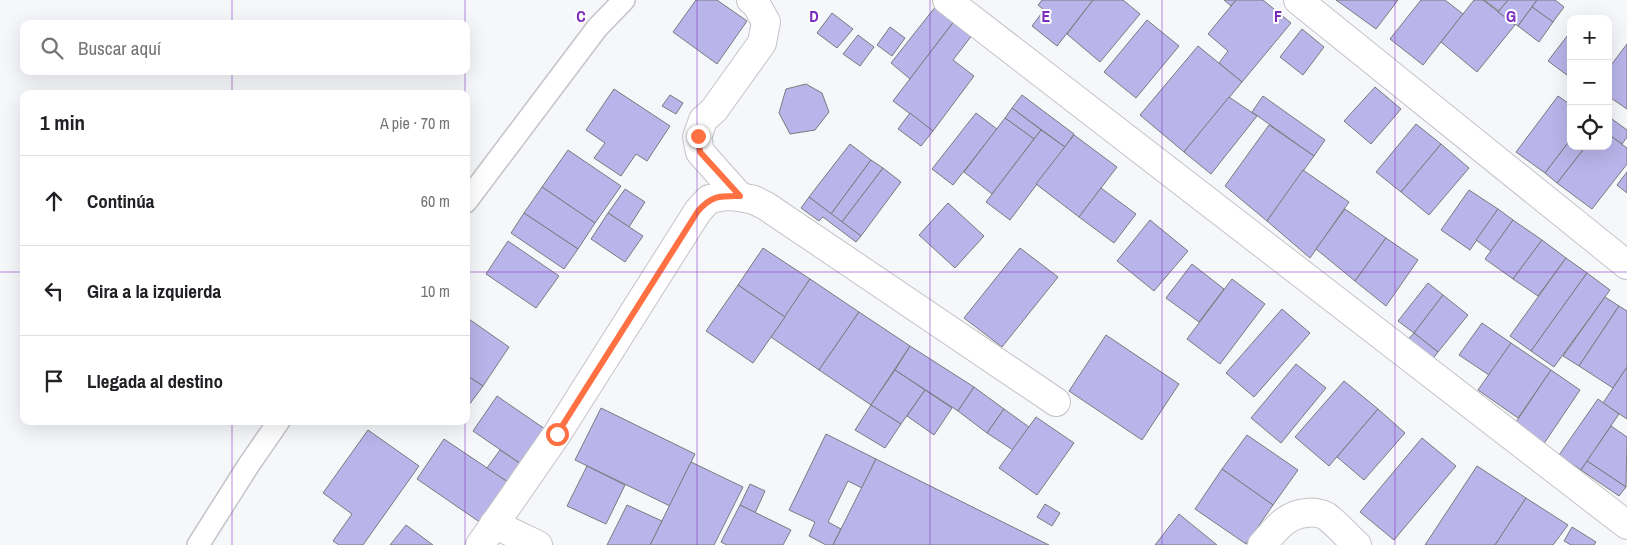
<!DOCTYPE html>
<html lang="es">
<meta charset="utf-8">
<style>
body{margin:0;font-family:"Archivo Narrow",sans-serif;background:#f6f6f6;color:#202124}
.controls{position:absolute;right:15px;top:15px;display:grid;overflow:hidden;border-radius:10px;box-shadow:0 5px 20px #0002}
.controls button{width:45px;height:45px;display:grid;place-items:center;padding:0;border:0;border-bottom:1px solid #e0e0e0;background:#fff;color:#202124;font:25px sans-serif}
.stop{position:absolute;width:15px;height:15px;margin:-11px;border:4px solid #ff7043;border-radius:50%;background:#fff}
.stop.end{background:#ff7043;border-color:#fff;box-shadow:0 1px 5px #0008}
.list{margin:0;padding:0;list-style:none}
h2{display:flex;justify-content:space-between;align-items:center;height:65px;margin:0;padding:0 20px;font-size:21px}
h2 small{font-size:16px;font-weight:400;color:#757577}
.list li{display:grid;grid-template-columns:32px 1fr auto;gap:15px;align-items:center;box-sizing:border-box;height:90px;padding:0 20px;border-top:1px solid #e0e0e0}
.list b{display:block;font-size:19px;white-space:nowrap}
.list em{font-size:16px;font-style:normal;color:#757577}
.icon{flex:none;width:28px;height:28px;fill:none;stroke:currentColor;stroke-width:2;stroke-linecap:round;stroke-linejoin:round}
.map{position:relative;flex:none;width:1627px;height:545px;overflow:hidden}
.search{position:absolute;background:#fff;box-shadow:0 5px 20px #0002;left:20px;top:20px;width:450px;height:55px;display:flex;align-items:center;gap:12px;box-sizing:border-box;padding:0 18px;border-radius:10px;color:#757577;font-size:19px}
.panel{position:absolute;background:#fff;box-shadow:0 5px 20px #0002;left:20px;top:90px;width:450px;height:335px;border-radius:10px}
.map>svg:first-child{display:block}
.building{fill:#b9b4e9;stroke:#7b7a7e}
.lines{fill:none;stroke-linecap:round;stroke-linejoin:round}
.service-casing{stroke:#c4c4c8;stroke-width:24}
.minor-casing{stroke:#c4c4c8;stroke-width:30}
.service{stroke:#fff;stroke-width:21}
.minor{stroke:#fff;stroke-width:28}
.route{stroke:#ff7043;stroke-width:6}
.grid{fill:none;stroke:#7b2cbf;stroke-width:1;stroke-opacity:0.55}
.grid-label{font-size:16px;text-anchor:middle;font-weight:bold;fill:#7b2cbf;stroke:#fff;stroke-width:4;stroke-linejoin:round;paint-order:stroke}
</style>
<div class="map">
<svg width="1627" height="545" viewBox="0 0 1627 545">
<rect width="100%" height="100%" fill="#f6f7fb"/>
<!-- building -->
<g class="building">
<path d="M696,0H717L747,21L717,64L673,32Z"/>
<path d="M1042,0H1093L1057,46L1032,26L1044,10L1038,5Z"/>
<path d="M1093,0H1123L1140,14L1100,62L1067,34Z"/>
<path d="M1224,0H1236L1231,6Z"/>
<path d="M1236,0H1263L1291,23L1242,82L1219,63L1228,51L1208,34Z"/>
<path d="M1336,0H1398L1376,29Z"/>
<path d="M1421,0H1445L1463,14L1423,65L1390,39Z"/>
<path d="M1474,0H1483L1515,25L1477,72L1441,42Z"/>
<path d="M1484,0H1508L1499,11Z"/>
<path d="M1508,0H1537L1518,26L1498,12Z"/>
<path d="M1537,0H1555L1564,7L1553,22L1532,7Z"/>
<path d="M936,6L955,20L910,79L891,63Z"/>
<path d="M1532,7L1553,22L1539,42L1518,26Z"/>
<path d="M832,13L853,29L837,48L817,33Z"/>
<path d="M955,20L973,34L953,60L974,76L933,131L893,101Z"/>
<path d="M1147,20L1179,46L1136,98L1104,72Z"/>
<path d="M890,27L905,38L892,56L877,45Z"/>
<path d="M1302,29L1324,47L1303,75L1280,57Z"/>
<path d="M1571,31V78L1548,61Z"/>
<path d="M858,35L874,47L860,66L843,54Z"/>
<path d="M1627,44V109L1608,96V69Z"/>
<path d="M1198,46L1242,82L1184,152L1140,115Z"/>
<path d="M806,84L822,93L829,112L815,130L790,134L779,113L786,89Z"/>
<path d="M1375,87L1401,109L1371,144L1344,121Z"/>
<path d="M614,89L670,126L647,161L636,154L621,176L594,158L605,143L586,130Z"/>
<path d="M670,95L683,103L676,114L662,106Z"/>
<path d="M1022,95L1074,134L1065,147L1012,108Z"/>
<path d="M1263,96L1325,140L1314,156L1252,112Z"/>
<path d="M1558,96L1571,105V139L1545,173L1516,152Z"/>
<path d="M1229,97L1257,116L1211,174L1184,152Z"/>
<path d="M1012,108L1041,130L1034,139L1005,118Z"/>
<path d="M910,113L933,131L921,146L898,129Z"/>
<path d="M976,113L997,129L953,185L932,169Z"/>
<path d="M1608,116L1627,130V137L1622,144L1608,134Z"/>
<path d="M1005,118L1034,139L992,194L964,172Z"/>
<path d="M1416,124L1441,144L1401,192L1376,172Z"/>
<path d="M1269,125L1314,156L1267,221L1225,186Z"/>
<path d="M1041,130L1065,147L1010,220L986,202Z"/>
<path d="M1608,134L1627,148V164L1592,209L1557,183L1586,146H1608Z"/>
<path d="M1074,135L1117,167L1079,217L1036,184Z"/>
<path d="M1571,139V146H1586L1557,183L1545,173Z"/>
<path d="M850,144L871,160L831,214L809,197Z"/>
<path d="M1441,144L1469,168L1429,215L1401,192Z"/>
<path d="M568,150L621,186L595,223L542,187Z"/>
<path d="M871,160L883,168L842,222L831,214Z"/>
<path d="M883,168L901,182L861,236L842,222Z"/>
<path d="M1303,170L1349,202L1310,258L1267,221Z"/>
<path d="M1627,172V193L1617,185Z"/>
<path d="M542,187L595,223L578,249L524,213Z"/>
<path d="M1101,188L1136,214L1114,243L1079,217Z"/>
<path d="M625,189L645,202L629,227L608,213Z"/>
<path d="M1469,190L1498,209L1470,250L1441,230Z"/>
<path d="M809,197L861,236L856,242L823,217L819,221L801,208Z"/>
<path d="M948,203L984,236L955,268L919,235Z"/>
<path d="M1345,209L1386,238L1355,281L1316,249Z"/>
<path d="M1498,209L1513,220L1491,251L1476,240Z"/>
<path d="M524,213L578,249L564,269L511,233Z"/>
<path d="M608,213L643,236L625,262L591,239Z"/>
<path d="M1150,220L1188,251L1154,291L1117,261Z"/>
<path d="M1513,220L1542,240L1513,279L1485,259Z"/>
<path d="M1386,238L1418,260L1386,306L1355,281Z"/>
<path d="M1542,240L1566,258L1538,296L1513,279Z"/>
<path d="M508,241L559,276L536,308L486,274Z"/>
<path d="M763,248L810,279L785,317L738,285Z"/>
<path d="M1020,248L1058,277L1002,347L964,318Z"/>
<path d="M1566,258L1587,273L1531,351L1510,336Z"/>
<path d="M1192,264L1224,289L1199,322L1166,298Z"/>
<path d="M1587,273L1610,290L1554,367L1531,351Z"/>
<path d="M810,279L859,312L819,370L771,337Z"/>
<path d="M1232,279L1265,304L1220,364L1187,339Z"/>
<path d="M1428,283L1443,295L1414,333L1398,321Z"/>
<path d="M738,285L785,317L753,363L706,331Z"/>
<path d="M1443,295L1468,315L1438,352L1414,333Z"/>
<path d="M1605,297L1619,306L1579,366L1563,356Z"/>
<path d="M1619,306L1627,311V367L1613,388L1579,366Z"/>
<path d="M1282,309L1310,333L1254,397L1226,373Z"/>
<path d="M859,312L910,346L871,405L819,370Z"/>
<path d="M466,317L509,347L483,386L466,375Z"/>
<path d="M1482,323L1511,343L1489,375L1459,355Z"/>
<path d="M1414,333L1438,352L1428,365L1403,345Z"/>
<path d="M1106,335L1179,384L1142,440L1069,391Z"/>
<path d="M1511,343L1551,370L1518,418L1478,390Z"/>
<path d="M910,346L974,387L958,411L895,370Z"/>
<path d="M1296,364L1326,388L1281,443L1251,418Z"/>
<path d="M1627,367V419L1603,403Z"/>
<path d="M895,370L925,390L901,424L871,405Z"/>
<path d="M1551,370L1580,390L1543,445L1514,425Z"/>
<path d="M466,375L483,386L466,409Z"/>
<path d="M1344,381L1378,409L1329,466L1295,437Z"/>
<path d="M974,387L1004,409L987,433L958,411Z"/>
<path d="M925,390L952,408L934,435L907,416Z"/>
<path d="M497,396L545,429L521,464L473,431Z"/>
<path d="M1598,399L1619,414L1581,470L1559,455Z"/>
<path d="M871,405L901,424L885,448L855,430Z"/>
<path d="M601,408L695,454L670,506L575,460Z"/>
<path d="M1004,409L1029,427L1013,450L987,433Z"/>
<path d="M1378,409L1405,433L1364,480L1337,457Z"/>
<path d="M1036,417L1074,443L1037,495L999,468Z"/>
<path d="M1611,426L1627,437L1626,487L1587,461Z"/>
<path d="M368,430L419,466L363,545H339L333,541L352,514L323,493Z"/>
<path d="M826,434L876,459L862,488L848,481L828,522L841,529L833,545H826L809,536L815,522L789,510Z"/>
<path d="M1247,435L1298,470L1273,505L1222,469Z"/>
<path d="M1422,438L1456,466L1394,540L1360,512Z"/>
<path d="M444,439L508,482L481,523L417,479Z"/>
<path d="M500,450L521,464L508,482L487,468Z"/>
<path d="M876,459L1049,545H833Z"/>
<path d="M1587,461L1626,487L1619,496L1581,470Z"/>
<path d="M691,462L743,487L714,545H650Z"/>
<path d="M587,466L625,485L606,524L567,506Z"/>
<path d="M1477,466L1526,498L1495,545H1425Z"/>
<path d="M1222,469L1273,505L1246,544L1195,509Z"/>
<path d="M750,484L765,491L755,513L740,505Z"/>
<path d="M1526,498L1568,525L1553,545H1495Z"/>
<path d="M1045,504L1060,513L1052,526L1037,517Z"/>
<path d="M627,505L662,521L650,545H607Z"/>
<path d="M740,505L791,530L783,545H727L721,542Z"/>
<path d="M1179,514L1217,545H1155Z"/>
<path d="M406,525L433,545H390Z"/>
<path d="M1572,527L1596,542L1594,545H1571L1564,541Z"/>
</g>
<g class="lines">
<defs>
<g id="service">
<path d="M466,202L597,28L624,0"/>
<path d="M198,545L248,466L279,421"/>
</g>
<g id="minor">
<path d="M947,0L1627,525"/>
<path d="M1298,0L1627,265"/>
<path d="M740,197L700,152L697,137L703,120L714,110L762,43L766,22L756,4L751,0"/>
<path d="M494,524L538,545"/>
<path d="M480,545L557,434L698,211L709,199L727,196L740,197L754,200L766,206L1056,402"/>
<path d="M1262,545C1275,530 1286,514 1307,513C1313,512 1321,513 1326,516C1337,524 1347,536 1357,545"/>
</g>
</defs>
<!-- service casing -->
<use href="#service" class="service-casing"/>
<!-- minor casing -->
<use href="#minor" class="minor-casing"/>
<!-- service -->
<use href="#service" class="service"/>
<!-- minor -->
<use href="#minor" class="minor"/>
</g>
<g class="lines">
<!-- route -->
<path class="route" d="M557,434L698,211C712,195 720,196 740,196L700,152L698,136"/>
</g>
<!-- grid -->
<path class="grid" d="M232,0V24M465,0V24M697,0V545M930,0V545M1162,0V545M1395,0V545M232,71V94M465,71V94M0,272H24M466,272H1627M232,421V545M465,421V545"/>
<g class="grid-label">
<text x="581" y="22">C</text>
<text x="814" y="22">D</text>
<text x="1046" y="22">E</text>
<text x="1278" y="22">F</text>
<text x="1511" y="22">G</text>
</g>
</svg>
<div class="controls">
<button>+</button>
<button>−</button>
<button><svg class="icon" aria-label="locate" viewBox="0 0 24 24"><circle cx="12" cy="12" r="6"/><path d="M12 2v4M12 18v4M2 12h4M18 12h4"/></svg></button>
</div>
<div class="stop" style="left:557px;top:434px"></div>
<div class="stop end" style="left:698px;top:136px"></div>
<div class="search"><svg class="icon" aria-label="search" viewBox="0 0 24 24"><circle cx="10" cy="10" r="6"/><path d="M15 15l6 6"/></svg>Buscar aquí</div>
<section class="panel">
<h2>1 min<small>A pie · 70 m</small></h2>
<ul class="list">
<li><svg class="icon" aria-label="ahead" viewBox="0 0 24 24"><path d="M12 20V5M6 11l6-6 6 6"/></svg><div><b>Continúa</b></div><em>60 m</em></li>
<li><svg class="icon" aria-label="left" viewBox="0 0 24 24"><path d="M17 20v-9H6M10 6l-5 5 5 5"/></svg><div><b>Gira a la izquierda</b></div><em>10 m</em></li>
<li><svg class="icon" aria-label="arrive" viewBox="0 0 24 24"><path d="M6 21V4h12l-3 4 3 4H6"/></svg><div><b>Llegada al destino</b></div></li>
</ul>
</section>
</div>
